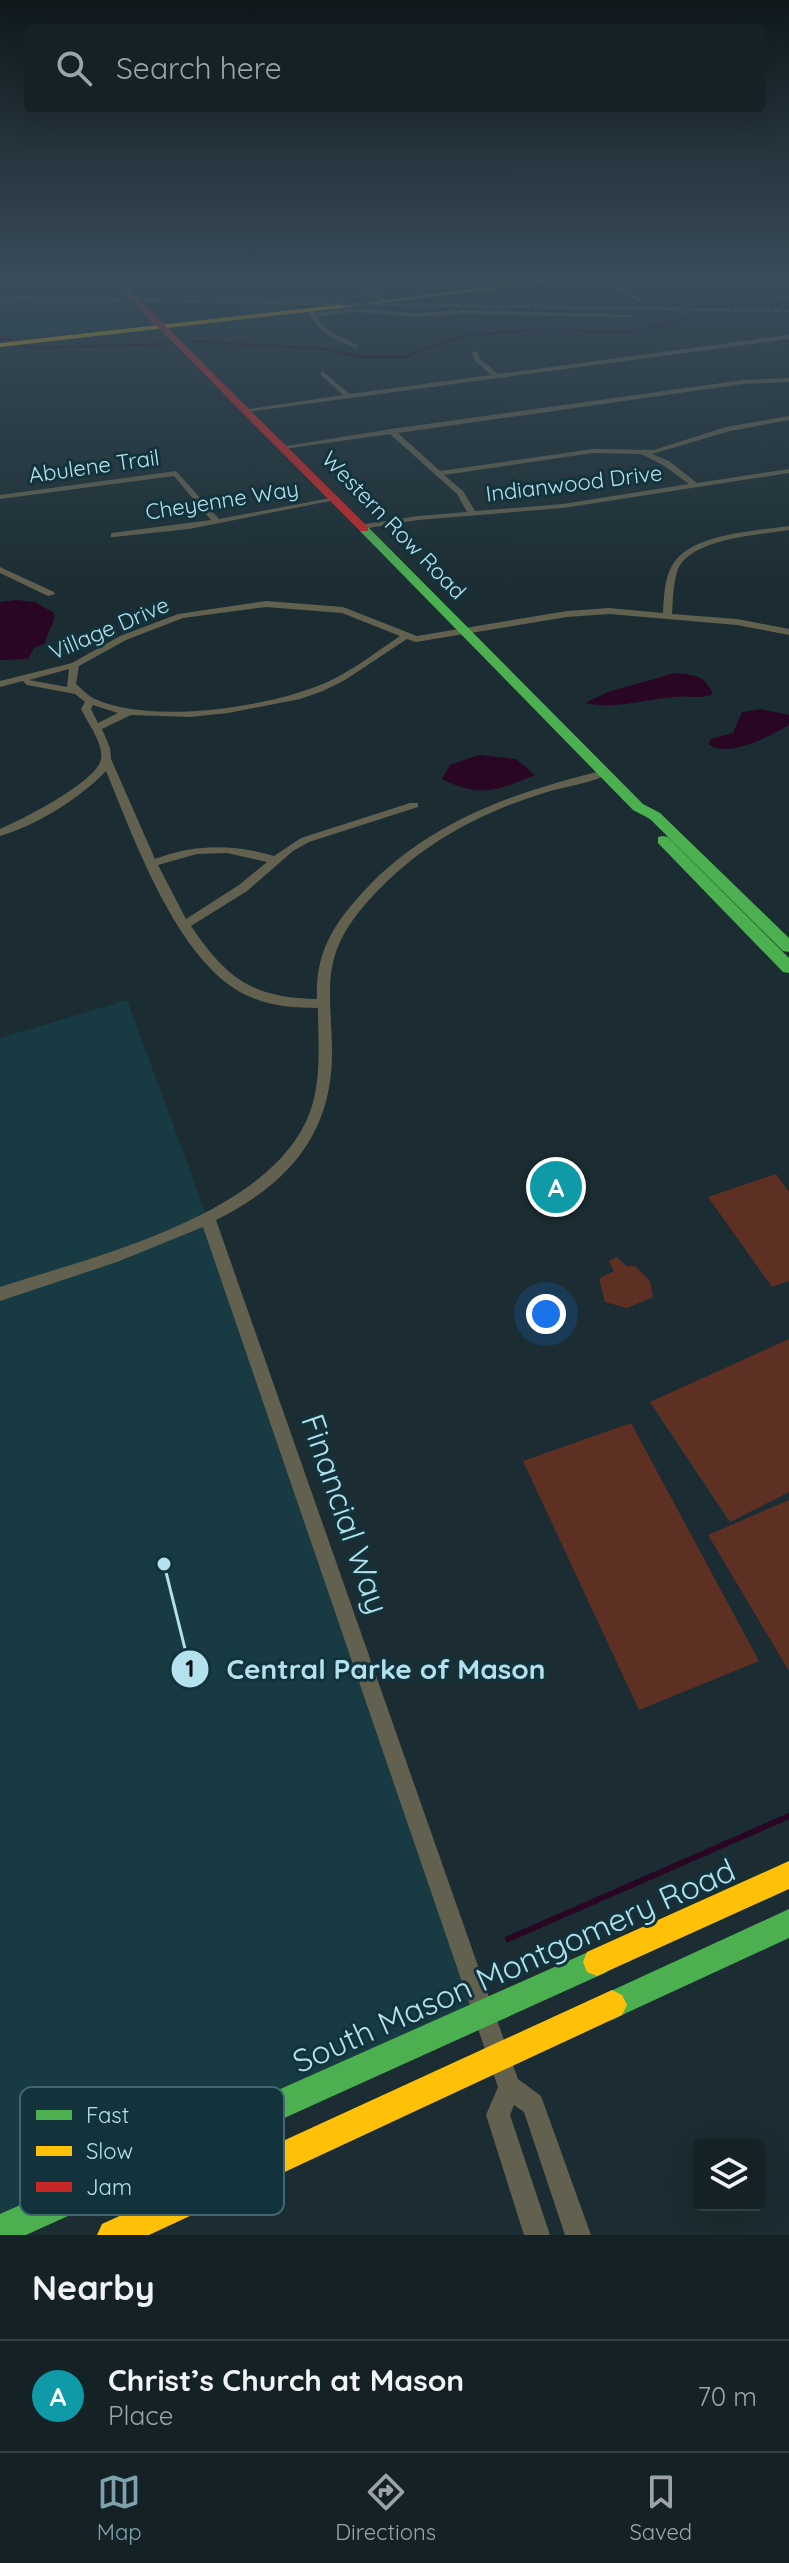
<!DOCTYPE html>
<meta charset="utf-8">
<style>
body{margin:0;font-family:Quicksand,sans-serif;background:#1d2a2e;color:#f1f3f6}
.controls{position:absolute;right:24px;bottom:24px;display:grid;overflow:hidden;border-radius:8px;box-shadow:0 8px 32px #0002}
.controls button{width:72px;height:72px;display:grid;place-items:center;padding:0;border:0;border-bottom:2px solid #333f43;background:#142226;color:#f1f3f6;font:40px sans-serif}
.you{position:absolute;left:546px;top:1314px;width:28px;height:28px;margin:-20px;border:6px solid #fff;border-radius:50%;background:#1a73e8;box-shadow:0 0 0 12px #1a73e833}
.badge{display:grid;place-items:center;width:52px;height:52px;border-radius:50%;background:#7ea2ac;color:#fff;font-size:26px;font-weight:700}
.pin{position:absolute;translate:-50% -50%;border:4px solid #fff;box-shadow:0 2px 8px #0006}
.list{margin:0;padding:0;list-style:none}
h2{display:flex;justify-content:space-between;align-items:center;height:104px;margin:0;padding:0 32px;font-size:34px}
h2 small{font-size:26px;font-weight:400;color:#9da4a7}
.list li{display:grid;grid-template-columns:52px 1fr auto;gap:24px;align-items:center;box-sizing:border-box;height:112px;padding:0 32px;border-top:2px solid #333f43}
.list b{display:block;font-size:30px;white-space:nowrap}
.list p{margin:0;font-size:26px;white-space:nowrap;color:#9da4a7}
.list em{font-size:26px;font-style:normal;color:#9da4a7}
.icon{flex:none;width:44px;height:44px;fill:none;stroke:currentColor;stroke-width:2;stroke-linecap:round;stroke-linejoin:round}
.map{position:relative;flex:none;width:789px;height:2235px;overflow:hidden}
.search{position:absolute;background:#142226;box-shadow:0 8px 32px #0002;left:24px;right:24px;top:24px;height:88px;display:flex;align-items:center;gap:20px;box-sizing:border-box;padding:0 28px;border-radius:8px;color:#9da4a7;font-size:30px}
.sheet{height:216px;background:#142226}
nav{display:flex;justify-content:space-around;align-items:center;box-sizing:border-box;height:112px;border-top:2px solid #333f43;background:#142226;font-size:22px;color:#9da4a7}
nav a{display:grid;justify-items:center;gap:4px}
nav .on{color:#7ea2ac}
.map>svg:first-child{display:block}
.built{fill:#183a42}
.green{fill:#5e3024}
.water{fill:#290724}
.lines{fill:none;stroke-linecap:round;stroke-linejoin:round}
.stream-far1{stroke:#290724;stroke-width:2}
.stream{stroke:#290724;stroke-width:6}
.street{fill:#62604e;fill-rule:evenodd}
.fast{fill:#4caf50;fill-rule:evenodd}
.slow{fill:#ffc107;fill-rule:evenodd}
.jam{fill:#c62828;fill-rule:evenodd}
.rail-casing{stroke:#5e6862;stroke-width:3}
.rail{stroke:#12333b;stroke-width:2;stroke-dasharray:5;stroke-linecap:butt}
.shaded-wall{fill:#2d3b45}
.labels{text-anchor:middle;stroke-width:6;stroke-linejoin:round;paint-order:stroke}
.far-street-label{font-size:22px;fill:#b3e1ee;stroke:#12333b}
.near-street-label{font-size:32px;fill:#b3e1ee;stroke:#12333b}
.key{fill:#12333b;stroke:#426771;stroke-width:2}
.key-label{font-size:22px;fill:#b3e1ee}
.leader{fill:none;stroke:#b3e1ee;stroke-width:3}
.callout-dot{fill:#b3e1ee;stroke:#12333b;stroke-width:3}
.mark-label{font-size:24px;text-anchor:middle;font-weight:bold;fill:#111}
.callout-label{font-size:28px;text-anchor:middle;font-weight:bold;fill:#b3e1ee;stroke:#12333b;stroke-width:6;stroke-linejoin:round;paint-order:stroke}
</style>
<div class="map">
<svg width="789" height="2235" viewBox="0 0 789 2235">
<rect width="100%" height="100%" fill="#1b2d32"/>
<!-- built -->
<g class="built">
<path d="M0,279H97L138,323L0,339Z"/>
<path d="M188,279H488L496,285L259,308L206,295Z"/>
<path d="M127,1000L208,1219L483,2013L0,2230V1038Z"/>
</g>
<!-- green -->
<g class="green">
<path d="M776,1174L789,1192V1281L772,1287L708,1197Z"/>
<path d="M617,1257L626,1266H635L650,1281L653,1297L627,1308L605,1302L599,1279L614,1271L609,1261Z"/>
<path d="M789,1339V1492L730,1522L650,1402Z"/>
<path d="M631,1423L759,1661L639,1710L523,1461Z"/>
<path d="M789,1500V1671L708,1535Z"/>
</g>
<!-- water -->
<g class="water">
<path d="M16,600L35,602L54,613C56,626 45,632 46,643L34,648L28,659L0,660V602Z"/>
<path d="M675,673C694,675 705,675 713,694C699,700 689,695 675,697C644,699 616,710 585,703L608,692Z"/>
<path d="M761,709L789,715V725C770,736 728,759 708,744L711,739L733,733L742,712Z"/>
<path d="M479,755L516,759L535,775C497,791 480,798 442,779L450,765Z"/>
</g>
<g class="lines">
<!-- stream-far1 -->
<g class="stream-far1">
<path d="M701,308L789,302"/>
<path d="M0,339H11"/>
<path d="M190,341L325,349L362,357H405L463,336L542,329L625,333L679,321L699,311"/>
<path d="M19,345L35,348L162,344"/>
</g>
<!-- stream -->
<path class="stream" d="M508,1939L789,1816"/>
<!-- street -->
<g class="street">
<path d="M354,279H361L384,300V302H380Z"/>
<path d="M598,279H606L644,301L639,302Z"/>
<path d="M354,308L417,313L461,310L633,315L630,317L461,314L417,317L354,312L317,317C324,332 343,338 358,345L356,348C334,339 318,333 308,311L313,310L315,313Z"/>
<path d="M789,335V339L246,412L243,410L343,395L320,374L322,371L350,394L491,375L474,360L472,353L475,351L478,353L479,358L498,374Z"/>
<path d="M789,378V382L743,384L398,433L440,471L593,449L654,450L726,427L789,416V420L730,431L652,454L669,461L697,483L789,469V473L563,508L418,520L362,529L358,527L359,525L418,516L467,512L457,494L390,434L284,449L280,447L391,429L743,380ZM593,453L641,454L663,465L689,484L563,504L475,511L463,491L444,475Z"/>
<path d="M176,471L219,519L336,497L340,499L189,529L114,537H111V533L211,520L174,476L0,499V495Z"/>
<path d="M789,526V530C759,535 692,538 678,569C673,583 673,599 672,614L737,619L789,629V635L737,625L609,614L567,617L416,642L407,639L345,680L323,691L300,699L228,713L190,717L131,715L102,729L110,748L111,759L155,859C195,844 233,844 274,856L301,838L410,803H418V807L309,842L293,851L247,891L191,926C227,979 253,998 317,999C315,954 333,924 364,891C429,821 515,792 605,770L610,773C594,783 561,787 541,794C472,815 410,851 363,907C320,958 331,989 332,1050C333,1134 288,1184 216,1220L510,2057L518,2079L541,2096L591,2235H565L524,2112L514,2105L510,2115L550,2235H524L486,2115L498,2087L203,1227L117,1262L0,1301V1287C95,1256 272,1215 310,1112C322,1079 318,1042 318,1008C293,1008 268,1006 246,995C177,962 134,838 106,771C79,799 37,825 0,836V829C21,820 97,782 101,759C104,744 87,722 81,709L85,702L75,694L27,685L23,681L0,687V681L72,663L120,636L178,614L266,601L343,607L417,636L567,611L609,608L663,613C664,597 664,578 673,564C692,533 756,531 789,526ZM266,607L342,613L400,636C373,654 346,676 315,687C261,708 149,724 95,699C88,696 82,689 76,684L79,666L126,640L183,618ZM69,669L67,687L29,680ZM93,705L118,713L98,723L91,709ZM227,853L267,862L239,885L186,919L158,865L197,854Z"/>
<path d="M0,567L54,592L55,594L48,596L0,573Z"/>
</g>
<!-- fast -->
<g class="fast">
<path d="M550,279H575L342,308L338,306Z"/>
<path d="M360,527H368L643,804L660,813L789,938V952L783,951L650,819L633,810L360,531Z"/>
<path d="M663,836L668,837L789,958V973L783,972L658,843V837Z"/>
<path d="M789,1909V1938L622,2015L612,2020L602,2015L597,2005L602,1995Z"/>
<path d="M597,1948L607,1952L611,1962L607,1972L26,2235H0V2214Z"/>
</g>
<!-- slow -->
<g class="slow">
<path d="M345,304L342,308L0,347V343Z"/>
<path d="M789,1861V1889L597,1976L587,1972L583,1962L587,1952Z"/>
<path d="M612,1990L622,1995L627,2005L622,2015L149,2235H97L102,2224Z"/>
</g>
<!-- jam -->
<path class="jam" d="M110,279H118L368,527V531H360Z"/>
<defs>
<path id="rail" d="M0,298L789,311"/>
</defs>
<!-- rail casing -->
<use href="#rail" class="rail-casing"/>
<!-- rail -->
<use href="#rail" class="rail"/>
</g>
<!-- shaded-wall -->
<path class="shaded-wall" d="M4,279H49L5,285Z"/>
<!-- sky -->
<linearGradient id="sky" x2="0" y2="1"><stop stop-color="#0f191c"/><stop offset="0.47" stop-color="#394c5a"/><stop offset="1" stop-color="#394c5a" stop-opacity="0"/></linearGradient>
<rect width="789" height="592" fill="url(#sky)"/>
<g class="labels">
<!-- far-street labels -->
<g class="far-street-label">
<text transform="translate(94 466) rotate(-8)" y="8">Abulene Trail</text>
<text transform="translate(574 483) rotate(-7)" y="8">Indianwood Drive</text>
<text transform="translate(222 500) rotate(-9)" y="8">Cheyenne Way</text>
<text transform="translate(394 525) rotate(46)" y="8">Western Row Road</text>
<text transform="translate(109 628) rotate(-23)" y="8">Village Drive</text>
</g>
<!-- near-street labels -->
<g class="near-street-label">
<text transform="translate(345 1514) rotate(71)" y="11">Financial Way</text>
<text transform="translate(514 1966) rotate(-24)" y="11">South Mason Montgomery Road</text>
</g>
</g>
<!-- legend -->
<rect x="20" y="2087" width="264" height="128" rx="12" class="key"/>
<rect x="36" y="2110" width="36" height="10" fill="#4caf50"/>
<rect x="36" y="2146" width="36" height="10" fill="#ffc107"/>
<rect x="36" y="2182" width="36" height="10" fill="#c62828"/>
<g class="key-label">
<text x="86" y="2123">Fast</text>
<text x="86" y="2159">Slow</text>
<text x="86" y="2195">Jam</text>
</g>
<!-- callouts -->
<path class="leader" d="M164 1564L190 1669"/>
<g class="callout-dot">
<circle cx="164" cy="1564" r="8"/>
<circle cx="190" cy="1669" r="20"/>
</g>
<g class="mark-label">
<text x="190" y="1677">1</text>
</g>
<g class="callout-label">
<text x="386" y="1679">Central Parke of Mason</text>
</g>
</svg>
<div class="controls">
<button><svg class="icon" aria-label="layers" viewBox="0 0 24 24"><path d="M12 4l9 5-9 5-9-5zM3 14l9 5 9-5"/></svg></button>
</div>
<div class="you"></div>
<div class="pin badge" style="left:556px;top:1187px;background:#0f9aa8">A</div>
<div class="search"><svg class="icon" aria-label="search" viewBox="0 0 24 24"><circle cx="10" cy="10" r="6"/><path d="M15 15l6 6"/></svg>Search here</div>
</div>
<section class="sheet">
<h2>Nearby<small></small></h2>
<ul class="list">
<li><span class="badge" style="background:#0f9aa8">A</span><div><b>Christ’s Church at Mason</b><p>Place</p></div><em>70 m</em></li>
</ul>
</section>
<nav>
<a class="on"><svg class="icon" aria-label="map" viewBox="0 0 24 24"><path d="M3 6l6-2 6 2 6-2v14l-6 2-6-2-6 2zM9 4v14M15 6v14"/></svg>Map</a>
<a><svg class="icon" aria-label="directions" viewBox="0 0 24 24"><path d="M12 3l9 9-9 9-9-9zM9 14v-3h6M13 9l2 2-2 2"/></svg>Directions</a>
<a><svg class="icon" aria-label="saved" viewBox="0 0 24 24"><path d="M7 4h10v16l-5-4-5 4z"/></svg>Saved</a>
</nav>
